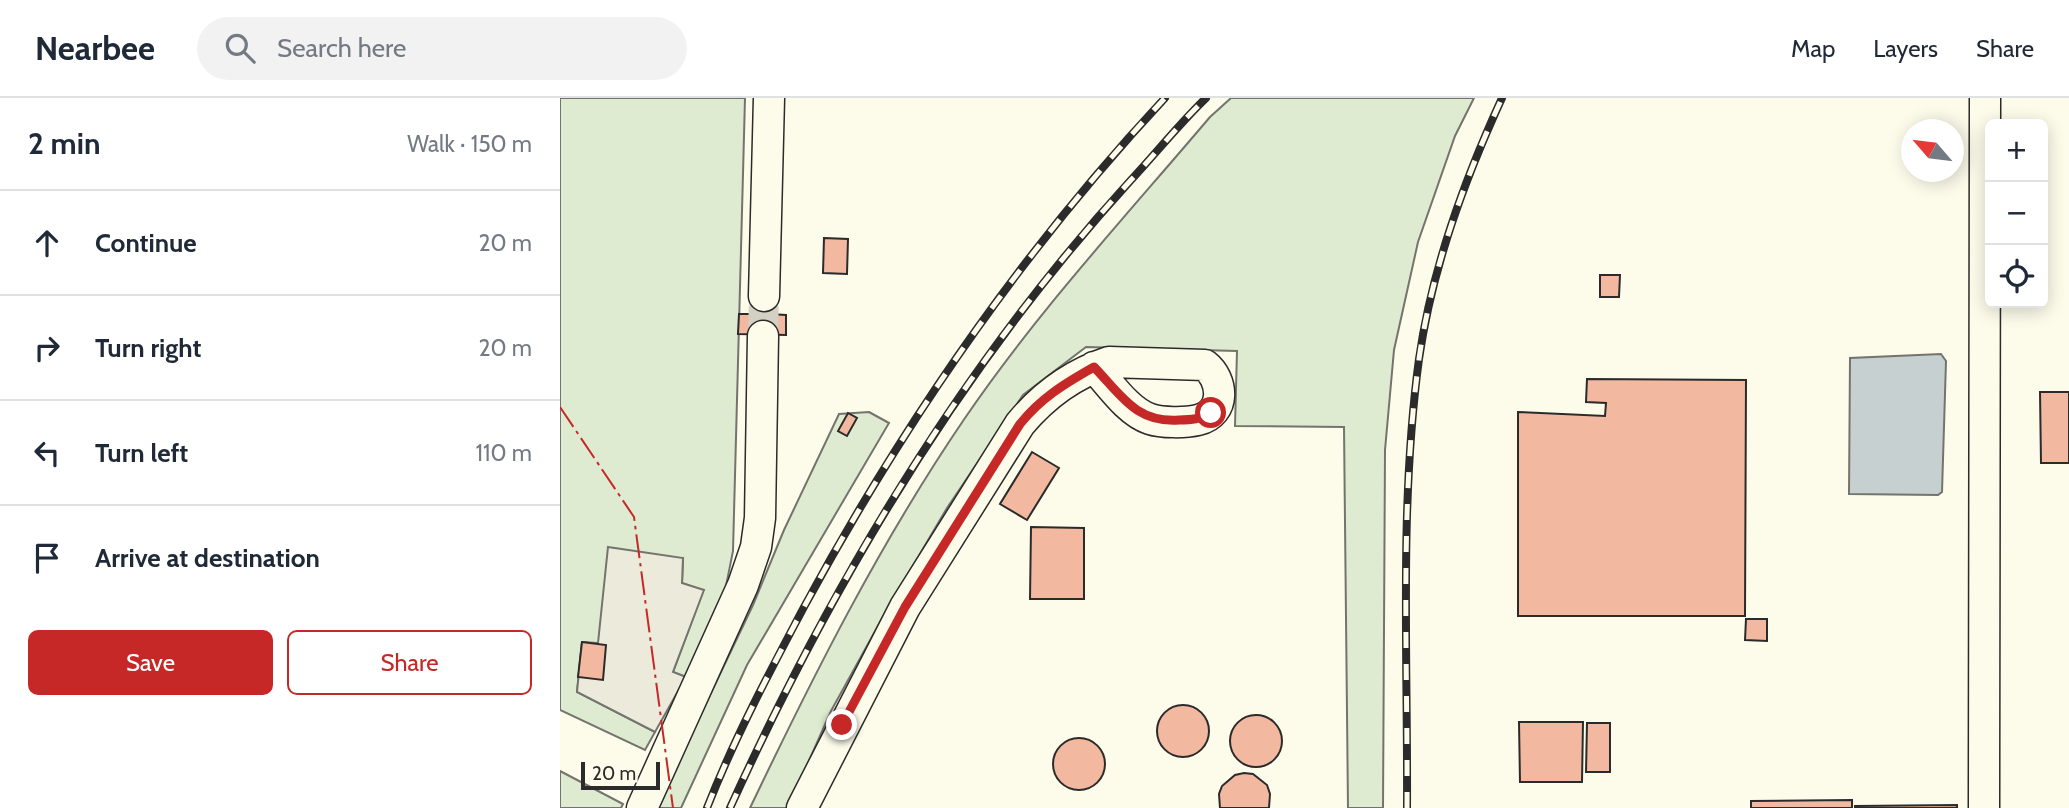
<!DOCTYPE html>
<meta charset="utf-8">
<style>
body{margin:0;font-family:Cabin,sans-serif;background:#f2f2f3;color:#1f2937}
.controls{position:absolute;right:21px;top:21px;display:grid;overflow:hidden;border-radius:10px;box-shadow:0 4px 18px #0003}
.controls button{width:63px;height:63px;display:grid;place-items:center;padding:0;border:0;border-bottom:2px solid #e0e1e3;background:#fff;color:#1f2937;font:35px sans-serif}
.compass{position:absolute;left:1341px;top:21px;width:63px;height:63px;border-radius:50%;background:#fff;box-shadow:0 4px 18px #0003;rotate:298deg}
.scale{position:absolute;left:21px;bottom:18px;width:79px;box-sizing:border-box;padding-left:7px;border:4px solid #2b2b2b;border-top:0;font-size:19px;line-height:24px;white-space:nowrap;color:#2b2b2b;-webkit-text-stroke:5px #fdfbea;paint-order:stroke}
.stop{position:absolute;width:21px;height:21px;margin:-16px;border:5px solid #c62828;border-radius:50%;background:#fff}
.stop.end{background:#c62828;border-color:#fff;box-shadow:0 2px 7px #0008}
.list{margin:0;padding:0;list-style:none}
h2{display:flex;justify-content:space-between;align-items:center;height:91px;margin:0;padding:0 28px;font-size:30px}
h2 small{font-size:23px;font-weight:400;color:#747a83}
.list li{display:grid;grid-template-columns:46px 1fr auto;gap:21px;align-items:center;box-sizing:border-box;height:105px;padding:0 28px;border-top:2px solid #e0e1e3}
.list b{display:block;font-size:26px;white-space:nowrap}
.list em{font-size:23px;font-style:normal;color:#747a83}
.actions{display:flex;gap:14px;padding:21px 28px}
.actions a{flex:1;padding:16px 0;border:2px solid #c62828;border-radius:10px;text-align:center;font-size:24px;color:#c62828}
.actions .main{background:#c62828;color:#fff}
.icon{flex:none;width:38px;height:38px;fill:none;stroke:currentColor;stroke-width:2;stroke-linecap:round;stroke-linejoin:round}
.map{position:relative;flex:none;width:1509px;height:710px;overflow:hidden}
header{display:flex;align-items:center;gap:42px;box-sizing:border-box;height:98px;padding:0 35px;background:#fff;border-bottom:2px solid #e0e1e3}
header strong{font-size:33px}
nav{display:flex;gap:38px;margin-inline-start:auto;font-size:24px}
.search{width:490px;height:63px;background:#f2f2f3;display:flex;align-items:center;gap:18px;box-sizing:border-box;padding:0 24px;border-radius:38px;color:#747a83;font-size:26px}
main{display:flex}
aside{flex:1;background:#fff}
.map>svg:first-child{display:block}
.green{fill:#deebd1;stroke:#74746e;stroke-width:2}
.parking{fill:#eceadb;stroke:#74746e;stroke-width:2}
.water{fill:#c7d0d0;stroke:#74746e;stroke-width:2}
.building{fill:#f2b8a0;stroke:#2b2b2b;stroke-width:2}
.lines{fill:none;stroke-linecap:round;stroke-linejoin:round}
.minor-tunnel{stroke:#d3d1c4;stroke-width:30;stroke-dasharray:30 15;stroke-linecap:butt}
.minor-casing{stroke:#2b2b2b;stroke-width:33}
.minor{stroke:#fdfbea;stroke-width:30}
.rail-casing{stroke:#2b2b2b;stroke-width:8}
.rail{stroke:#fdfbea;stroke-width:5;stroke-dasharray:16;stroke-linecap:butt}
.power{stroke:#c62828;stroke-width:2;stroke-dasharray:24 5 3.5 5;stroke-linecap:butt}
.route{stroke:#c62828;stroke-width:9}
</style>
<header>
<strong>Nearbee</strong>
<div class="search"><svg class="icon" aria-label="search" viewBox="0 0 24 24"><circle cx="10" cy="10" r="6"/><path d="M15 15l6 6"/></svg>Search here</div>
<nav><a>Map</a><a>Layers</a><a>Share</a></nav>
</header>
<main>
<aside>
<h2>2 min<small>Walk · 150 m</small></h2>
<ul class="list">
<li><svg class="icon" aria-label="ahead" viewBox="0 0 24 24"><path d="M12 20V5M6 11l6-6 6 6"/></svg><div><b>Continue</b></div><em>20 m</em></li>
<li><svg class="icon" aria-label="right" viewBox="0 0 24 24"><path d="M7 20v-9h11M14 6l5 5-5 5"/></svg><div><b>Turn right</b></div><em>20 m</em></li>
<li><svg class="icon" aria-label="left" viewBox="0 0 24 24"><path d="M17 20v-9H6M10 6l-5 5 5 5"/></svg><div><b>Turn left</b></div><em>110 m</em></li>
<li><svg class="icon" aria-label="arrive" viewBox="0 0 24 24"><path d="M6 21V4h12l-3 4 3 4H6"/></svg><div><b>Arrive at destination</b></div></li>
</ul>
<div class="actions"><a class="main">Save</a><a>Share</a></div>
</aside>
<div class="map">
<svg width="1509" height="710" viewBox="0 0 1509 710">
<rect width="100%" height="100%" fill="#fdfbea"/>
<!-- green -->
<g class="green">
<path d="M0,0H185L173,453L165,493L126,579L113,574L143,493L122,485L123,461L38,546L22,544L17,594L95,634L85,652L0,612Z"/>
<path d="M671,0H914L895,38L858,144L834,252L825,352L823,710H788L784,329L675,328L677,253L526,249L463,297L387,410L324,517L271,613L228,710H190C254,576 321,443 405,320C478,213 567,117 650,19Z"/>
<path d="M309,314L329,325L187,567L121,710H96L193,507L224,432L279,316Z"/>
<path d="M0,673L63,706L61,710H0Z"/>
</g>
<!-- parking -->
<path class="parking" d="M48,449L123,460L122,485L144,492L113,574L126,579L95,634L17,594L22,544L38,545Z"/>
<!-- water -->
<path class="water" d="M1381,256L1386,263L1382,394L1378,397L1289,396L1290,260Z"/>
<!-- building -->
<g class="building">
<path d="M264,140L288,141L287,176L263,175Z"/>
<path d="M1040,177H1060L1059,199H1040Z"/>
<path d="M197,198L209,199V216L226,217V237L178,236L179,216H197Z"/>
<path d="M1027,281L1186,282L1185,518H958V314L1045,318L1046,305L1026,304Z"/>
<path d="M1480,294H1509V365H1481Z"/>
<path d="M288,315L297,320L287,338L278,333Z"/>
<path d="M472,354L499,370L467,422L440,406Z"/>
<path d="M471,429L524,430V501H470Z"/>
<path d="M1186,521H1207V543L1185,542Z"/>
<path d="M22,544L46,547L43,582L18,579Z"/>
<circle cx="623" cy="633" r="26"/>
<circle cx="696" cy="643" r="26"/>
<path d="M959,624H1023L1022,684H960Z"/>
<path d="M1027,625H1050V674H1026Z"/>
<circle cx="519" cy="666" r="26"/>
<path d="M684,675L693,676L707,687L710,696L709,710H660L659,696L662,688L675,677Z"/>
<path d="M1292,702V710H1191V703Z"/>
<path d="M1397,707V710H1295V708Z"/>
</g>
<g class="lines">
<!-- minor-tunnel -->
<path class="minor-tunnel" d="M203,238L204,198"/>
<defs>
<g id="minor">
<path d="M204,198L209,0"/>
<path d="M82,710L183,487L196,449L200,420L203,238"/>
<path d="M242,710L345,509L460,326C484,297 513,276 549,264L645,267C663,281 667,315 638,322C625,325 602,325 590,321C568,314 549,285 534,269"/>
<path d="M1424,710L1425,0"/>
</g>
</defs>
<!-- minor casing -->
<use href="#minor" class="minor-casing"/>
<!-- minor -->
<use href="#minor" class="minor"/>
<defs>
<g id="rail">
<path d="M147,710C174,641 209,575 244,509C343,326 463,152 605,0"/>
<path d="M170,710C273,483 402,267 571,82C596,55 620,25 646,0"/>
<path d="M847,710C848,561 839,409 859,261C872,170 904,83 942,0"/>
</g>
</defs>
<!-- rail casing -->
<use href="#rail" class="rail-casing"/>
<!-- rail -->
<use href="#rail" class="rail"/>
<!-- power -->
<path class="power" d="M0,309L74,419L113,710"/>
</g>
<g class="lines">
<!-- route -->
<path class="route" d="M282,627L345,509L460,326C481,300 504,286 534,269C562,298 576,325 619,322C632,322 640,321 651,315"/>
</g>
</svg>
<div class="controls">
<button>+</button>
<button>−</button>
<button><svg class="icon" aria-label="locate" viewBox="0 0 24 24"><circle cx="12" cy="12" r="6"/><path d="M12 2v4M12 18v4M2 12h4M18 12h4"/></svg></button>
</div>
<svg class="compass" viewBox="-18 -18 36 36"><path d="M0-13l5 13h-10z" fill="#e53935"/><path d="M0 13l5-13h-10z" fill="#747a83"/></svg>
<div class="scale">20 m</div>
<div class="stop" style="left:651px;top:315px"></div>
<div class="stop end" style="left:282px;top:627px"></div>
</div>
</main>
